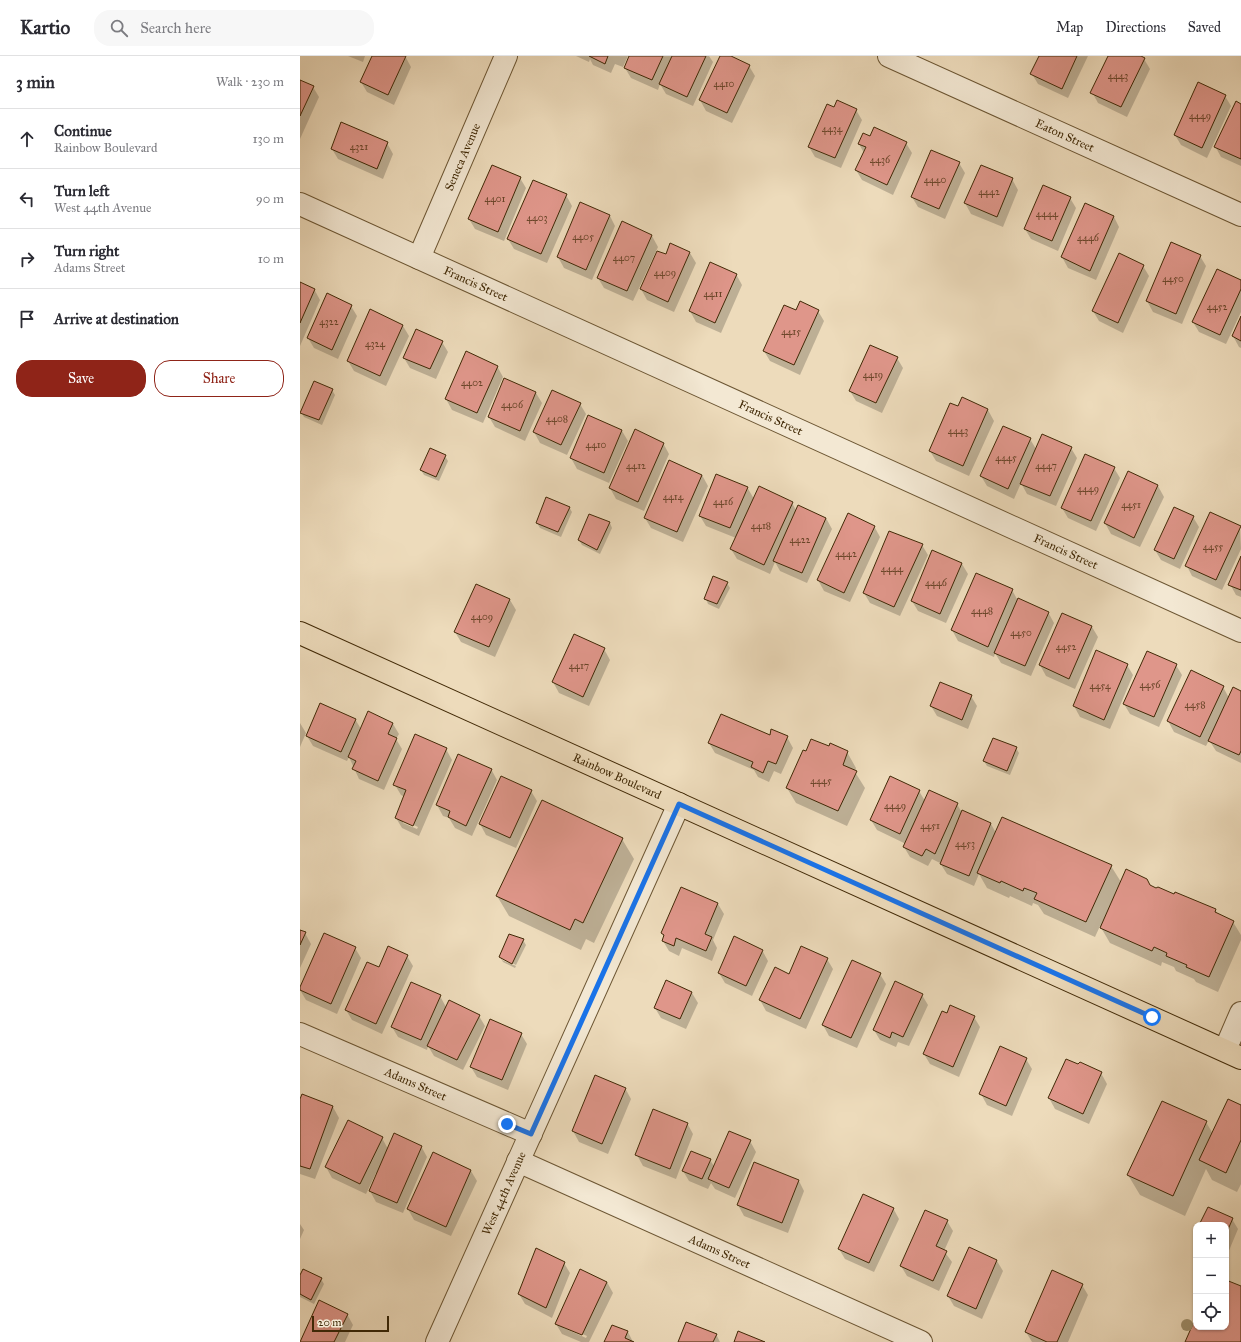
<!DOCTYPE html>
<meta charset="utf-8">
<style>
body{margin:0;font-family:"IM FELL Great Primer",serif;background:#f7f7f7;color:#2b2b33}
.controls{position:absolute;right:12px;bottom:12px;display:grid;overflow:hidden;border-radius:8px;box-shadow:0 1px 3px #0004}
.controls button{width:36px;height:36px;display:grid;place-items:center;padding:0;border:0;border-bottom:1px solid #e1e1e2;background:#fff;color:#2b2b33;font:20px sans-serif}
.scale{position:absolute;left:12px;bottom:10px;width:77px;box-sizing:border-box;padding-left:4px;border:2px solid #412906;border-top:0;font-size:11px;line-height:14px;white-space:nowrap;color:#412906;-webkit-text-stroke:3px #f3e8d3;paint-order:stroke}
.stop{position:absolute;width:12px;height:12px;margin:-9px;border:3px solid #1a73e8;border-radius:50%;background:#fff}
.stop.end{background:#1a73e8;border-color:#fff;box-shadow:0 1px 4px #0008}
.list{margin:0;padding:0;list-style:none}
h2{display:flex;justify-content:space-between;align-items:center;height:52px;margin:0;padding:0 16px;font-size:17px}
h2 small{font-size:13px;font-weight:400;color:#7c7c81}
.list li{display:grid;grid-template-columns:26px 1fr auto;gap:12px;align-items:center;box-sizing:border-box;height:60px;padding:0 16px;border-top:1px solid #e1e1e2}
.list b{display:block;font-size:15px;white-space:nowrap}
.list p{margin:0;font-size:13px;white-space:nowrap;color:#7c7c81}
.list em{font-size:13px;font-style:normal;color:#7c7c81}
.actions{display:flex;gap:8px;padding:12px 16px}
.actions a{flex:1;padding:9px 0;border:1px solid #8f2418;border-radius:16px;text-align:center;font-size:14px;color:#8f2418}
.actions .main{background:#8f2418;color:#fff}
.icon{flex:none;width:22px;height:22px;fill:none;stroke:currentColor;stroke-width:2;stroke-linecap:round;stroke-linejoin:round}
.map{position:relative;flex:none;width:941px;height:1286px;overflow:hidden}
header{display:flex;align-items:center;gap:24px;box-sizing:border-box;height:56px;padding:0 20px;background:#fff;border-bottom:1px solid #e1e1e2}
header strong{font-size:19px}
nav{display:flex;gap:22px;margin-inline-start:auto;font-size:14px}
.search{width:280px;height:36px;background:#f7f7f7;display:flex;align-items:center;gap:10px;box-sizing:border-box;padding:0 14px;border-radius:16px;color:#7c7c81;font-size:15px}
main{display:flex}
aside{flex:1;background:#fff}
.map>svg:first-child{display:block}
.shadow{fill:#0003;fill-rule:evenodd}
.building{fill:#df968a;stroke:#412906}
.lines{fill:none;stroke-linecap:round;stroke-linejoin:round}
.minor-casing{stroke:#6c5633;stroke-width:24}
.primary-casing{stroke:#412906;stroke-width:24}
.minor{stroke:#f3e8d3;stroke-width:22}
.primary{stroke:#eddbbb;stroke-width:22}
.tree{fill:#9e8e6b}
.route{stroke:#1a73e8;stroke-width:5}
.labels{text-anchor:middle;stroke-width:3.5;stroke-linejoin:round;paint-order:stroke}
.number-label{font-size:10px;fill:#684427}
.street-label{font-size:12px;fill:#412906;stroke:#f3e8d3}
</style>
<header>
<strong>Kartio</strong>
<div class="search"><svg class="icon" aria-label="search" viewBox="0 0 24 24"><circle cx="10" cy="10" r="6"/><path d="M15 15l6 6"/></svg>Search here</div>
<nav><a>Map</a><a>Directions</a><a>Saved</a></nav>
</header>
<main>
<aside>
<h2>3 min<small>Walk · 230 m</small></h2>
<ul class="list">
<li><svg class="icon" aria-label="ahead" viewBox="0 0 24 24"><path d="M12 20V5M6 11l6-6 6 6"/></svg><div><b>Continue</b><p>Rainbow Boulevard</p></div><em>130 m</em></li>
<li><svg class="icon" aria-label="left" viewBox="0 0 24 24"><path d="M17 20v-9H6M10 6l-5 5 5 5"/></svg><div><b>Turn left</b><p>West 44th Avenue</p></div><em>90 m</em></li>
<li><svg class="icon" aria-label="right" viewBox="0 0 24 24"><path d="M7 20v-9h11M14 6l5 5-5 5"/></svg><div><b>Turn right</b><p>Adams Street</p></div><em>10 m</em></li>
<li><svg class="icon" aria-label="arrive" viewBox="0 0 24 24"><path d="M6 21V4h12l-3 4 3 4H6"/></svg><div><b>Arrive at destination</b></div></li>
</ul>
<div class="actions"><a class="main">Save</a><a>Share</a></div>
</aside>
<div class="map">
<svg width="941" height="1286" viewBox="0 0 941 1286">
<rect width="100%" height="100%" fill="#eddbbb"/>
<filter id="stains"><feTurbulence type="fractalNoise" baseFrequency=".005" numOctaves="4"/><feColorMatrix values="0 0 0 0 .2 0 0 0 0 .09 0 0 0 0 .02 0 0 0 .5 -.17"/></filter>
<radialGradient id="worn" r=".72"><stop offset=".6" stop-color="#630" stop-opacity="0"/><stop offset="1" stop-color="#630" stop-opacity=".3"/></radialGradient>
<!-- shadow -->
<g class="shadow">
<path d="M48,0H65L63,6Z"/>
<path d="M73,0H105L111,11L94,49L67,36L61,26Z"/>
<path d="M276,0H328L323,11L315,8L311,17L293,9L290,3L289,6Z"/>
<path d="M331,0H409L413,6L393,50L366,38L360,28L358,34L331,22L325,12Z"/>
<path d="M421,0H429L449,10L455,20L432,67L406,55L400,44Z"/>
<path d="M740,0H788L768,42L738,28L732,18Z"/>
<path d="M809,0H838L844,3L850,13L827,61L798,47L792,36Z"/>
<path d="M0,25L13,31L19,41L0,83Z"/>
<path d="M925,40L931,50L907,102L881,89L875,79Z"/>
<path d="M941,49V110L921,101L915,90Z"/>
<path d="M534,53L556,54L562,64L541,112L515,101L509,91Z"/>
<path d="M571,81L606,87L612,97L593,139L562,124L556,114L564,97L559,88Z"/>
<path d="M87,87L93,98L83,123L38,103L32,93Z"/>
<path d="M659,107L665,117L645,163L618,151L612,141Z"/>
<path d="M220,122L226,132L204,185L175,173L169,163Z"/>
<path d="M712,123L718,134L703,171L671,158L665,147Z"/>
<path d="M266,139L272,150L247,207L214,193L208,183Z"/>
<path d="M770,142L776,152L758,195L731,183L725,173Z"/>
<path d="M310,160L315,170L292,224L264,212L258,201Z"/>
<path d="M814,161L819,171L796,224L768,212L762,201Z"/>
<path d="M323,167L352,180L358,191L333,245L304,232L298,222Z"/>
<path d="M371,189L390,197L396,207L374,256L347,244L341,233L366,200Z"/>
<path d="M900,200L906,210L882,268L853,256L847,245Z"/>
<path d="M843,210L849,220L823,277L799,265L793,255Z"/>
<path d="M436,218L442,229L421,277L396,266L390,255Z"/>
<path d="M941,225V256L926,288L899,276L893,266Z"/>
<path d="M0,227L14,233L20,244L0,290Z"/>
<path d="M51,250L57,260L38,303L14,292L8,282Z"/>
<path d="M71,255L103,270L109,280L86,330L54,315L48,305Z"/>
<path d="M496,255H518L524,265L500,319L470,305L464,295Z"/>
<path d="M941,262V292L939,291L933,280Z"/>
<path d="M142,286L148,296L136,323L110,312L104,302Z"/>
<path d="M597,302L603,312L582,357L556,345L550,335Z"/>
<path d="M197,310L203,321L183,367L152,354L146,343Z"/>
<path d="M205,323L236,337L242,347L225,385L195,371L189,361Z"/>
<path d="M32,334L35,339L22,369L4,361L1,356Z"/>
<path d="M663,343L688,354L694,365L669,420L636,405L630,395L659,352Z"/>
<path d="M280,348L286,358L267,399L240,387L234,376Z"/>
<path d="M289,360L322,375L328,385L309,427L277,413L271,402Z"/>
<path d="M730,383L736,393L771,392L777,402L756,450L727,438L721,427L714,443L687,430L681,420Z"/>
<path d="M363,387L369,398L344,455L316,443L310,432Z"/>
<path d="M145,400L148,405L139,425L124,419L121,414Z"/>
<path d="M814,412L820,422L796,475L768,462L762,452Z"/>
<path d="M829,417L858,430L864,441L840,491L811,478L805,467Z"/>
<path d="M402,419L408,430L383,486L351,472L345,462Z"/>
<path d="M447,431L454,443L492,447L496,454L526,462L532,473L507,527L480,515L475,506L470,518L437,503L431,493L436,482L406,470L400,460Z"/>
<path d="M269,451L272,456L261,481L240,472L237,467Z"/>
<path d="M290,459L310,467L312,472L300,498L282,489L279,484Z"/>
<path d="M893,461L899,471L880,513L861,504L855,494Z"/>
<path d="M574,470L580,481L550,546L524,535L518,524Z"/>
<path d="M940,471L941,493L922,534L892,520L887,510Z"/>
<path d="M622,489L628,499L600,560L570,547L564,537Z"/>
<path d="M633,495L662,508L668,518L646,567L618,555L612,545Z"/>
<path d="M941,503V541L936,539L930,528Z"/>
<path d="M427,527L430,532L419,553L408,548L406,543Z"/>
<path d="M712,534L717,543L748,556L754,567L731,620L701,607L695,597L694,601L658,585L652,574Z"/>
<path d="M210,544L216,554L195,601L161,586L155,576Z"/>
<path d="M763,558L792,571L798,581L775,633L746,620L740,609Z"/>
<path d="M304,593L310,604L289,650L259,637L253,626Z"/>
<path d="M827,609L833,619L810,673L780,661L774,650Z"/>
<path d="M876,609L882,619L859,671L830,658L824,648Z"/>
<path d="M923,631L929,642L941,636V707L916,695L909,684L906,690L874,676L868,665Z"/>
<path d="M671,640L677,650L668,673L637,660L631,650Z"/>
<path d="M55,663L61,673L93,668L99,678L96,683L102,693L84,734L59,723L49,701L47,705L13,690L7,680Z"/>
<path d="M0,667L6,677L0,691Z"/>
<path d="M470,680L487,681L493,692L481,718L474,715L469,726L458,721L454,714L415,697L409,687Z"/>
<path d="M716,692L719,697L710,719L687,710L684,705Z"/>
<path d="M146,693L152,704L119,780L102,772L96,762L105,741L101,739L95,729ZM103,764L118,771L117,773L103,767Z"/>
<path d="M506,696H547L556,712L555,716L565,732L547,770L496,747L487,732Z"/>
<path d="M191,713L197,724L172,780L155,772L149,762L143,760L137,749Z"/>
<path d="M231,735L237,745L216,792L186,779L180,768Z"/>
<path d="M619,735L625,745L657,748L662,757L691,768L696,777L811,810L821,826L850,830L915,854L918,858L933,866L941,879V884L918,936L896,926L894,923L876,915L874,911L862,906L861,910L810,887L800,870L795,881L744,858L738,849L733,847L732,850L710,840L709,842L687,832L679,818L674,830L647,818L640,807L632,803L628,810L610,801L604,791L606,788L577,774L571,764Z"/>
<path d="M322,783L334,803L294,887L286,883L281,894L209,860L197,840Z"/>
<path d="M381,832L418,848L424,858L413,884L417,892L412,905L382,892L379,900L369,895L363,885L364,882L362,877Z"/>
<path d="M0,875L5,877L11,888L0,912Z"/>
<path d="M223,884L226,889L216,909L202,902V904L216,910L215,912L203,906L200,901Z"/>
<path d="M55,892L61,902L37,958L6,944L0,934Z"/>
<path d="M462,894L468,905L452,940L425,927L419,917Z"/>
<path d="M107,900L113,910L82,978L52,964L46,954L79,912Z"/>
<path d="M527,903L533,913L506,973L466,955L460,944L489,919Z"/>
<path d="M580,918L586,928L557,992L529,980L523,969Z"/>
<path d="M392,937L398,947L386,973L361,962L355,952Z"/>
<path d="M622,939L628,949L609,990L598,986L596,991L580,984L574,974Z"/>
<path d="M140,940L146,951L179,960L185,970L163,1014L134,1000L128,990L127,994L98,981L92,971Z"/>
<path d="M647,958L674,961L680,971L659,1021L630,1008L624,998Z"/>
<path d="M221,978L227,988L208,1034L177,1021L171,1011Z"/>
<path d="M726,1003L732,1013L712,1060L687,1049L681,1038Z"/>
<path d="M801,1017L807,1028L789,1068L755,1053L749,1042Z"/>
<path d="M296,1020L325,1032L331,1043L308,1098L279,1086L273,1075Z"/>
<path d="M3,1039L33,1051L39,1062L15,1123L0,1118V1042L1,1044Z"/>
<path d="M941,1050V1128L937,1136L912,1124L906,1113L885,1160L840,1139L828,1119L906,1066L913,1078Z"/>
<path d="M387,1067L393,1078L376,1123L343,1110L337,1099Z"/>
<path d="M82,1082L88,1093L121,1090L127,1101L103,1157L76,1146L70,1135L78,1118L76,1117L66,1138L32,1122L26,1111Z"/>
<path d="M450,1085L456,1096L435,1142L415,1133L411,1127L408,1133L389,1125L383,1115L410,1104L414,1110Z"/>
<path d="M171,1115L177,1125L151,1180L114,1164L108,1153Z"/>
<path d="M499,1125L504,1135L488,1177L444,1160L438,1149Z"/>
<path d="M593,1152L599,1163L574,1216L545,1203L539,1193Z"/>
<path d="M932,1163L938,1173L928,1197L926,1196V1169H901Z"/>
<path d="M647,1165L653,1175L644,1195L652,1206L639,1235L607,1220L601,1210Z"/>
<path d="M0,1168L4,1174L0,1183Z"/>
<path d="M669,1192L697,1205L703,1215L682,1263L654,1250L648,1240Z"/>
<path d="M264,1207L270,1217L252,1262L225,1248L219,1238Z"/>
<path d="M0,1221L21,1223L24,1228L14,1248L0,1241Z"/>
<path d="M307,1226L313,1237L289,1286H281L262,1278L256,1268ZM264,1270L287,1280L286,1282L264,1272Z"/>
<path d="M782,1229L788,1239L768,1286H732L726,1276Z"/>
<path d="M47,1258L53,1269L45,1286H0Z"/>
<path d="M312,1270L328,1276L333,1286H305Z"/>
<path d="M416,1278L420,1286H379Z"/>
</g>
<!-- building -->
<g class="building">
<path d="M72,0H106L88,39L60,26Z"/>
<path d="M289,0H308L305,8Z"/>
<path d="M329,0H363L352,24L324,12Z"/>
<path d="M372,0H406L387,41L359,28Z"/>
<path d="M420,0H431L450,9L427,57L399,44Z"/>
<path d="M739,0H777L762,33L730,18Z"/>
<path d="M808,0H841L845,2L821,51L790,37Z"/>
<path d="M0,24L14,30L0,60Z"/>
<path d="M898,26L926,39L902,92L874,79Z"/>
<path d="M537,44L557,53L535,102L508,91L527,48L534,51Z"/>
<path d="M936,45L941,48V103L914,91Z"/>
<path d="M41,66L88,86L77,113L31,93Z"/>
<path d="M574,71L607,86L587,129L555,114L566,91L558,88L563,77L570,80Z"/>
<path d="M631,94L660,106L639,153L611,141Z"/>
<path d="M192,109L221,121L198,176L168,163Z"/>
<path d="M681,109L713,122L697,161L664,147Z"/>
<path d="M233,124L267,138L241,198L207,183Z"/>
<path d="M743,129L771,141L752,185L724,173Z"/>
<path d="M280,146L310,159L286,214L257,201Z"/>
<path d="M785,147L814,160L790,215L761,201Z"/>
<path d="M322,165L352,179L327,235L297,222Z"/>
<path d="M871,186L901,199L876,258L846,245Z"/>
<path d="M370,187L390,196L368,246L340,233L357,195L366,198Z"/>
<path d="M819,197L844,209L818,267L792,255Z"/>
<path d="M410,206L437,218L415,267L389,255Z"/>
<path d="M917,213L941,224V233L920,279L892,266Z"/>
<path d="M0,226L15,233L0,267Z"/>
<path d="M27,237L52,249L32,294L7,282Z"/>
<path d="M500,245L519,254L494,309L463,295L484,249L496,254Z"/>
<path d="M70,253L103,269L80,320L47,305Z"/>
<path d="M941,260V285L932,280Z"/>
<path d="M116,273L143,285L130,313L103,302Z"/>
<path d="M570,289L598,301L576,347L549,335Z"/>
<path d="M166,295L198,310L177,357L145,343Z"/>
<path d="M204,322L236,336L220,375L188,361Z"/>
<path d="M14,325L33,333L19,364L0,357Z"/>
<path d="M252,334L281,347L261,389L233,376Z"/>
<path d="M662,341L688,353L663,410L629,395L650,347L658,350Z"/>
<path d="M288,359L322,374L304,417L270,402Z"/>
<path d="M703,370L731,382L708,433L680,420Z"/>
<path d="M335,373L364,387L338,446L309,432Z"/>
<path d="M742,378L772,391L750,440L720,428Z"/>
<path d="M130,392L146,399L136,421L120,414Z"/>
<path d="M785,398L815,411L791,465L761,452Z"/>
<path d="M369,404L402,419L377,476L344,462Z"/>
<path d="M828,415L858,429L834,482L804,467Z"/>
<path d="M416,418L448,431L430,472L399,460Z"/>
<path d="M459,430L493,446L464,509L430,493Z"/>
<path d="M246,441L270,451L258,476L236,467Z"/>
<path d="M498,449L526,462L502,517L473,505Z"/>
<path d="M874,451L894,460L874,503L854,494Z"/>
<path d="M910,456L941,470L916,524L885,510Z"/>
<path d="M548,457L575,470L544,537L517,524Z"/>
<path d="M289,458L310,466L297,494L278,484Z"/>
<path d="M589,475L623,488L594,551L563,537Z"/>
<path d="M632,494L662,507L640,558L611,545Z"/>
<path d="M941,500V534L928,529Z"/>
<path d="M676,517L713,533L688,591L651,574Z"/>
<path d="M413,520L428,526L417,548L404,543Z"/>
<path d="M176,528L210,543L189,591L154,576Z"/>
<path d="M718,542L749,556L725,610L694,597Z"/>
<path d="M762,557L792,570L769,623L739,609Z"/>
<path d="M274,578L305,592L283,641L252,626Z"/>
<path d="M796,594L828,608L804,664L773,650Z"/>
<path d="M847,595L877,608L854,661L823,648Z"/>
<path d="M891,614L924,630L900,681L867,665Z"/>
<path d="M640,626L672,639L662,664L630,650Z"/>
<path d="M933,631L941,635V695L939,699L908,685Z"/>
<path d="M20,647L56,663L41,696L6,680Z"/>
<path d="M68,655L93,667L88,678L97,682L78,725L52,713L56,705L48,701Z"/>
<path d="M421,658L470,679L471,673L488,680L476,708L468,705L463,717L451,711L453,706L408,687Z"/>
<path d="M115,678L147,692L113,770L95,762L106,734L93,729Z"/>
<path d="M693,682L717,691L707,715L683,705Z"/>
<path d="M511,683L529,690L530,687L548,695L543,709L557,715L538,755L486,732L503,694L506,695Z"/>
<path d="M158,698L192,713L166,770L148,761L150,755L136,749Z"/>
<path d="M201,720L232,734L210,782L179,768Z"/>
<path d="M590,720L620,734L600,778L570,764Z"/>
<path d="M629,734L658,747L635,798L626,793L622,800L603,791Z"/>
<path d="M242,744L323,782L283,867L275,863L270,874L196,840Z"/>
<path d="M662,754L691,767L669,820L640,808Z"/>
<path d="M702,761L812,809L786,866L734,843L737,837L724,832L723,835L701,825L700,827L677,817Z"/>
<path d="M826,813L847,823L850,829L856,832L858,831L874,838L875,836L916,853L915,856L934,865L909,921L886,911L887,909L866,900L867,897L854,891L852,895L800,872Z"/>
<path d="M381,831L418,847L405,878L412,881L406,895L376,882L374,890L362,885L364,879L361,877Z"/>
<path d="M0,874L6,876L0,889Z"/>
<path d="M24,877L56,891L31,948L0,934V931Z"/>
<path d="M209,878L224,883L212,908L199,901Z"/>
<path d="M434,880L463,894L446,930L418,917Z"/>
<path d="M88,890L108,899L76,968L45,954L67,906L79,911Z"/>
<path d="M501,890L528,902L500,963L459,944L475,911L489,918Z"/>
<path d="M552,904L581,917L551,982L522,969Z"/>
<path d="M366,924L392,936L380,963L354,952Z"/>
<path d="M595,925L623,938L603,981L592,976L590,982L573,974Z"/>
<path d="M111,926L141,939L121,984L91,971Z"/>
<path d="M149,944L180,959L157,1004L127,990Z"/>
<path d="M650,949L675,960L653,1011L623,998L642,955L647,957Z"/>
<path d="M190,963L222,977L202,1024L170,1011Z"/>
<path d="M700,990L727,1002L706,1050L679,1038Z"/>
<path d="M766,1003L778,1008L780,1006L802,1016L783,1058L748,1042Z"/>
<path d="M295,1019L326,1032L302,1088L272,1075Z"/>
<path d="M2,1038L33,1050L10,1113L0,1110V1043Z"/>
<path d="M928,1043L941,1049V1084L926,1117L899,1104Z"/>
<path d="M862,1045L907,1065L873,1140L827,1119Z"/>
<path d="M353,1053L388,1067L370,1113L335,1099Z"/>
<path d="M48,1064L83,1081L60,1128L25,1111Z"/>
<path d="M429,1075L451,1084L429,1132L408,1123Z"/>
<path d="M94,1077L122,1090L97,1147L69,1135Z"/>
<path d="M391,1095L411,1103L402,1123L382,1115Z"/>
<path d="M133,1096L171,1114L146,1171L107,1153Z"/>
<path d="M454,1106L499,1124L482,1167L437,1149Z"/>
<path d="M563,1138L594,1152L569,1207L538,1193Z"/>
<path d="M908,1151L933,1162L926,1178V1169H899Z"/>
<path d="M625,1154L648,1164L636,1190L647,1195L633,1225L600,1210Z"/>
<path d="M669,1191L697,1204L676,1253L647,1240Z"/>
<path d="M236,1192L265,1206L246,1252L218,1238Z"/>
<path d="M3,1213L22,1222L11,1244L0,1238V1219Z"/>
<path d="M280,1213L307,1226L282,1279L255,1268Z"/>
<path d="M752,1214L783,1228L757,1286H747L725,1276Z"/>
<path d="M926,1224L941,1230V1286H885L896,1261V1271H926Z"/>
<path d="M19,1244L48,1258L34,1286H0Z"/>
<path d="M386,1266L417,1278L413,1286H378Z"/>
<path d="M312,1269L328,1275L325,1282L334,1286H304Z"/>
<path d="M438,1275L465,1286H434Z"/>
</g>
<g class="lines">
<defs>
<g id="minor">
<path id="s1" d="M589,0L941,159"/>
<path id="s2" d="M0,148L941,575"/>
<path id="s3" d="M119,202L206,0"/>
<path id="s4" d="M0,978L231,1078"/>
<path d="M925,994L941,957"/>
<path id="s5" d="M218,1105L621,1286"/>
<path id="s6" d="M137,1286L379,748"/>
</g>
<g id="primary">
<path id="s7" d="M0,577L941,1002"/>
</g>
</defs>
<!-- minor casing -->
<use href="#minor" class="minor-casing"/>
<!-- primary casing -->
<use href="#primary" class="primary-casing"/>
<!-- minor -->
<use href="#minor" class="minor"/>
<!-- primary -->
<use href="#primary" class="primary"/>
</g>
<!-- trees -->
<circle class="tree" cx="887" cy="1269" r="6"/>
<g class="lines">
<!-- route -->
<path class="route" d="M207,1068L231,1078L379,748L852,961"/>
</g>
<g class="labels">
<!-- number labels -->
<g class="number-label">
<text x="818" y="23">4443</text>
<text x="424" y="31">4410</text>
<text x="900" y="63">4449</text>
<text x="532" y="76">4434</text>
<text x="59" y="94">4321</text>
<text x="580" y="107">4436</text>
<text x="635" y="127">4440</text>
<text x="689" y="139">4442</text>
<text x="195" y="146">4401</text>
<text x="747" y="161">4444</text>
<text x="237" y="165">4403</text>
<text x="283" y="184">4405</text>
<text x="788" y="185">4446</text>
<text x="324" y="205">4407</text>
<text x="365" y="220">4409</text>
<text x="873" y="226">4450</text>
<text x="413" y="241">4411</text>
<text x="917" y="254">4452</text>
<text x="29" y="269">4322</text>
<text x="491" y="279">4415</text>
<text x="75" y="291">4324</text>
<text x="573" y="322">4419</text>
<text x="172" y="330">4402</text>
<text x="212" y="352">4406</text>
<text x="257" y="366">4408</text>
<text x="658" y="378">4443</text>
<text x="296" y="392">4410</text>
<text x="706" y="405">4445</text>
<text x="336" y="413">4412</text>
<text x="746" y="413">4447</text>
<text x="788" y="436">4449</text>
<text x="373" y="444">4414</text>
<text x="423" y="449">4416</text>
<text x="831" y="452">4451</text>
<text x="461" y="473">4418</text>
<text x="500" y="487">4422</text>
<text x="913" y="494">4455</text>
<text x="546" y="501">4442</text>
<text x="592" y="516">4444</text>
<text x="636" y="530">4446</text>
<text x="682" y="558">4448</text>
<text x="182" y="564">4409</text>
<text x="721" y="580">4450</text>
<text x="766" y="594">4452</text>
<text x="279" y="613">4417</text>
<text x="850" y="632">4456</text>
<text x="800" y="633">4454</text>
<text x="895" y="652">4458</text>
<text x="521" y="728">4445</text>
<text x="595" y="753">4449</text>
<text x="630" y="773">4451</text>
<text x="665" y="791">4453</text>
</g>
<!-- street labels -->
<g class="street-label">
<text dy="4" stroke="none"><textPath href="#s1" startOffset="193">Eaton Street</textPath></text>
<text dy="4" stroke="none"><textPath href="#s3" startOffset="110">Seneca Avenue</textPath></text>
<text dy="4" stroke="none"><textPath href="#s2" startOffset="193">Francis Street</textPath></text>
<text dy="4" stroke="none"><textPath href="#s2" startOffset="517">Francis Street</textPath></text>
<text dy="4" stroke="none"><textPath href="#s2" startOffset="841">Francis Street</textPath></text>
<text dy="4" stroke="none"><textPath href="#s7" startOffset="348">Rainbow Boulevard</textPath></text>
<text dy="4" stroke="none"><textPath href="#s4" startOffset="126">Adams Street</textPath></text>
<text dy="4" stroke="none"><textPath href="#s6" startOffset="163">West 44th Avenue</textPath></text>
<text dy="4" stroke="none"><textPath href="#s5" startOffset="221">Adams Street</textPath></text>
</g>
</g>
<rect width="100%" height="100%" filter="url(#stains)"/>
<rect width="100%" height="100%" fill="url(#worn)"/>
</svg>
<div class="controls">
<button>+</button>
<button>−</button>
<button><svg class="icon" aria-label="locate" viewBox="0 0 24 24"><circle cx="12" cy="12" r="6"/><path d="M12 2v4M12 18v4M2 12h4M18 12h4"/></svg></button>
</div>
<div class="scale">20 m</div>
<div class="stop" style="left:852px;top:961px"></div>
<div class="stop end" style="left:207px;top:1068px"></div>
</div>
</main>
